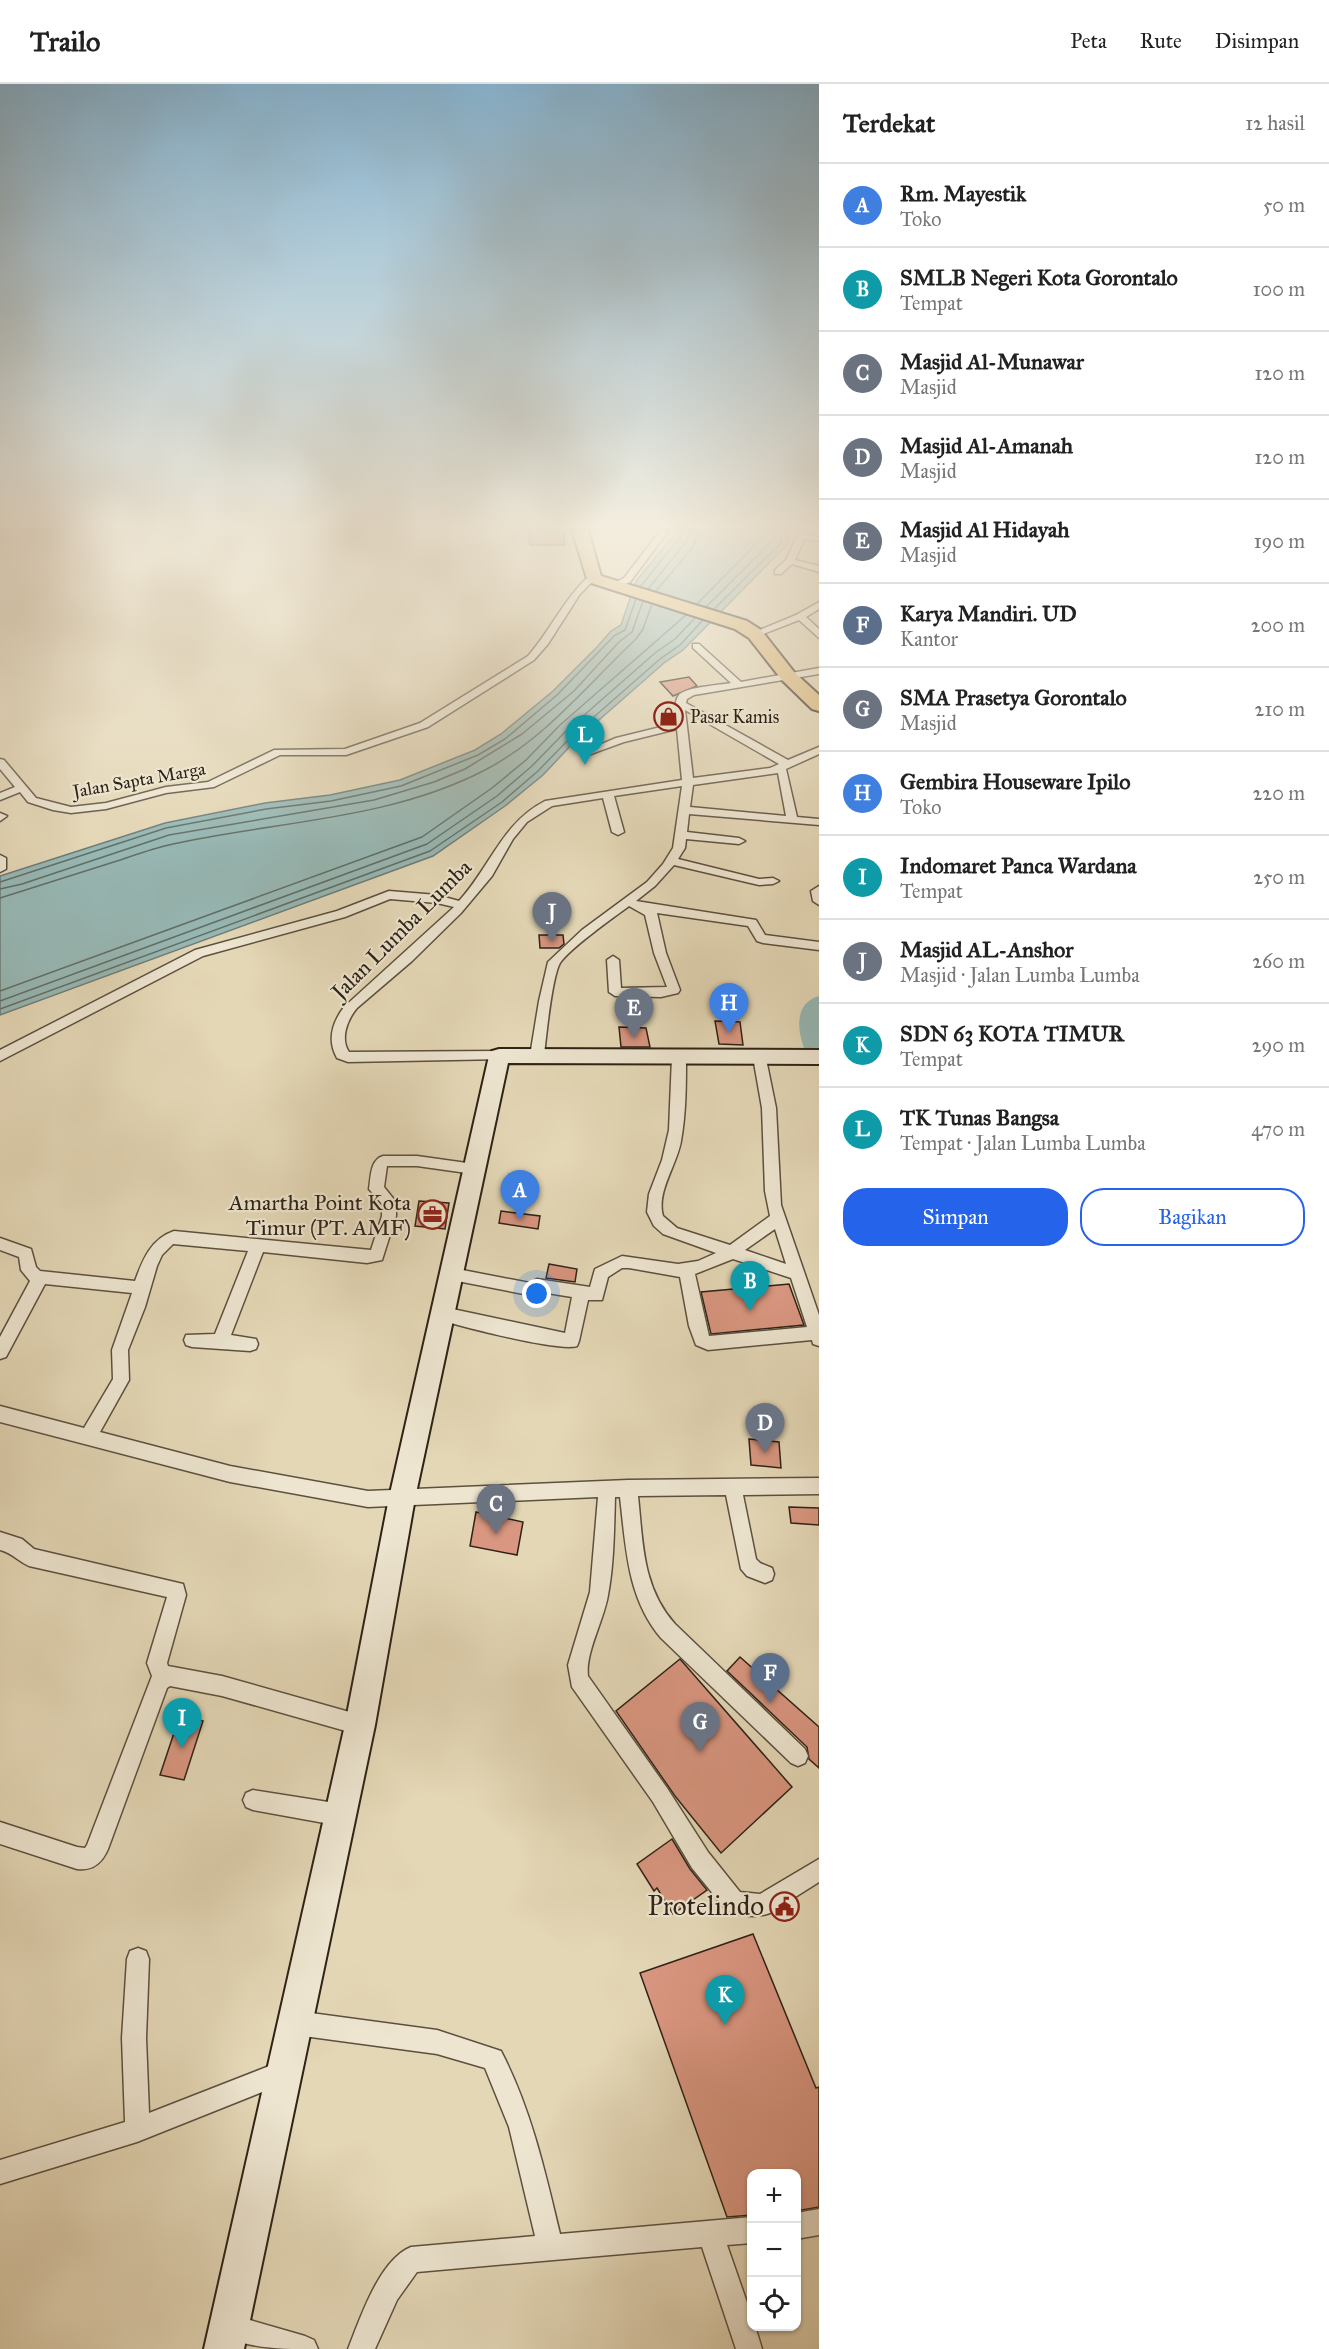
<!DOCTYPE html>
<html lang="id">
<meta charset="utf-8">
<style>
body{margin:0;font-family:"IM FELL Great Primer",serif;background:#f6f6f6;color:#222}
.controls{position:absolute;right:18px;bottom:18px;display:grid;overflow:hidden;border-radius:12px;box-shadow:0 2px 4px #0004}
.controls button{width:54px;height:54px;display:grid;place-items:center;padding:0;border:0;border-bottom:2px solid #e0e0e0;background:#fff;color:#222;font:30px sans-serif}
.you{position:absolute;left:537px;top:1210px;width:21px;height:21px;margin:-15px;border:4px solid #fff;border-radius:50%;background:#1a73e8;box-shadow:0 0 0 9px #1a73e833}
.badge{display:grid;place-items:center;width:39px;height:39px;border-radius:50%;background:#2563eb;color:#fff;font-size:20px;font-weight:700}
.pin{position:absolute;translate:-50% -50px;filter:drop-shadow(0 2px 3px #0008)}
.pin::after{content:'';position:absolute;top:32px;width:21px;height:18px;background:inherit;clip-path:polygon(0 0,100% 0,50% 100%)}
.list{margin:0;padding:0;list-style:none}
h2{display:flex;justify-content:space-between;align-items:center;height:78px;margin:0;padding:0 24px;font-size:26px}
h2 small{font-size:20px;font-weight:400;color:#767676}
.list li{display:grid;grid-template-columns:39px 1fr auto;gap:18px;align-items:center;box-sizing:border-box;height:84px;padding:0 24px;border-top:2px solid #e0e0e0}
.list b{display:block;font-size:22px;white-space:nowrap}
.list p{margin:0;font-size:20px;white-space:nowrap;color:#767676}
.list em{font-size:20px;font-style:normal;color:#767676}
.actions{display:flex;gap:12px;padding:18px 24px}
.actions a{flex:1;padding:14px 0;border:2px solid #2563eb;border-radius:24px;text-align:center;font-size:21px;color:#2563eb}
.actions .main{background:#2563eb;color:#fff}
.icon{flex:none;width:33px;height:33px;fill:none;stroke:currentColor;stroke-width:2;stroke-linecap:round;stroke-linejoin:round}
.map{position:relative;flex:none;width:819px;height:2265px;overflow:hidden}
header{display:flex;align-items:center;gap:36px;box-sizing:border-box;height:84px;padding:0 30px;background:#fff;border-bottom:2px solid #e0e0e0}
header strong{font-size:28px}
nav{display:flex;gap:33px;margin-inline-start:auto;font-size:21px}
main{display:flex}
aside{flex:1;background:#fff}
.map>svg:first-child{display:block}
.water{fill:#97b8b5;stroke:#6d7c76;stroke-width:1.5}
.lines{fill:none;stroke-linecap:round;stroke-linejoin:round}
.shore{stroke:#626e66;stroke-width:1.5}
.river{fill:#97b8b5;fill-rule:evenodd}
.building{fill:#d99680;stroke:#2e2317;stroke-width:1.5}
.street-casing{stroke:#5c503f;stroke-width:3}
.secondary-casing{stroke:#2e2317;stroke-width:4}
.highway-casing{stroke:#2e2317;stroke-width:4}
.street{fill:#ede5d0;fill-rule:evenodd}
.secondary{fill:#ede5d0;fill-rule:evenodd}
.highway{fill:#e2bc7b;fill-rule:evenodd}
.labels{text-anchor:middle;stroke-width:4.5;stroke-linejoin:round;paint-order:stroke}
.far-poi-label{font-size:18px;fill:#2e2317;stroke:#ede5d0;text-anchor:start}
.far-street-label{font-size:18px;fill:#2e2317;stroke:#ede5d0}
.street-label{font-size:22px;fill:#2e2317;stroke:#ede5d0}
.poi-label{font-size:22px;fill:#2e2317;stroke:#ede5d0;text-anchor:end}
.near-poi-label{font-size:27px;fill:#2e2317;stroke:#ede5d0;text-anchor:end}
</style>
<header>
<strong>Trailo</strong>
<nav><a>Peta</a><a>Rute</a><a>Disimpan</a></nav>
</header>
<main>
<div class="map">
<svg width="819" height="2265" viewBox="0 0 819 2265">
<rect width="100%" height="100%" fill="#e4d7b6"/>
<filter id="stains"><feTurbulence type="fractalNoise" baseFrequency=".00333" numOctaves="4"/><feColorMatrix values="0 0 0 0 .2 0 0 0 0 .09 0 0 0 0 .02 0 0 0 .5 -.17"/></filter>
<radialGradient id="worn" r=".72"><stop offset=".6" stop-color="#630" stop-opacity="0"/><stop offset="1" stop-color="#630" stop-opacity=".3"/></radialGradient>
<!-- water -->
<path class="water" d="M678,446H789L787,461L683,566L664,579L575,657L543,691L505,722L433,772L0,931V792L165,739L265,719L330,711L400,696L475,666L501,650L553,607L597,563L611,547L621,541L636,497Z"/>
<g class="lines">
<!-- shore -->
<g class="shore">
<path d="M640,503L681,452L682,446"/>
<path d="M648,505L687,457L689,446"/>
<path d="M656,507L694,462L698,446"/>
<path d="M697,520L765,451L767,446"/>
<path d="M706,523L774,455L776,446"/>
<path d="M714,525L781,459L783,446"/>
<path d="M0,798L166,744L266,725L331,717L401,702L478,671L505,655L557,611L614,552L625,546L636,515"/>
<path d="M0,805L22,800L169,751L374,716L434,698L465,685L522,650L574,607L619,558L632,548L643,517"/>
<path d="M0,814C39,802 78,789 117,777C135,771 154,764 173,760C277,737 389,736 485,686C545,655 588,600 636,555L643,545L652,520"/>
<path d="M0,907L422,753L492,704L526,676L560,641L686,531"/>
<path d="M0,917L427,760L497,712L532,682L566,647L655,569L675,555L695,534"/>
<path d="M0,925L430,767L502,718L538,687L571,653L660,575L680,561L703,536"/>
</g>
<!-- river -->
<path class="river" d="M819,912V981L811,979C800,960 788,921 819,912Z"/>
</g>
<!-- building -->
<g class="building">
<path d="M528,446H563L565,461H530Z"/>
<path d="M689,593L697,602L673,612L660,598Z"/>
<path d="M539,851H563L564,860L559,864H540Z"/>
<path d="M715,937L740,938L743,961L719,960Z"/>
<path d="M619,943L646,944L650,963H621Z"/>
<path d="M419,1117L449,1119L445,1145L415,1142Z"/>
<path d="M501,1127L540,1132L538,1145L499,1139Z"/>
<path d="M549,1180L577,1185L575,1198L546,1194Z"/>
<path d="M789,1200L804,1241L711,1250L701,1208Z"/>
<path d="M749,1355L779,1358L781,1384L751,1381Z"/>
<path d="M789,1423L819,1424V1441L791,1439Z"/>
<path d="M476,1428L523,1438L517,1471L470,1462Z"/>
<path d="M740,1573L819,1643V1684L809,1675L807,1663L727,1587Z"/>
<path d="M680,1575L792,1703L721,1769L675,1712L616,1627Z"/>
<path d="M180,1631L203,1637L184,1696L160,1691Z"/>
<path d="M672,1755L690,1785L707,1806L673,1830L657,1804L654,1807L637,1780Z"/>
<path d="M753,1850L816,2004L819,2003V2123L796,2127V2090H752V2131L727,2133L640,1889Z"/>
</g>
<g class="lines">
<defs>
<g id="street">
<path d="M661,446H669L630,498L619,503L602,500V496L618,497L624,494Z"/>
<path d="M800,446H808L806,450L819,453V457L804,455L795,476L819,482V488L792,480L781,490H775V486L786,476Z"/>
<path d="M589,492L596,494L580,510L548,560L534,576L428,643L346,671H280L214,703L166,709L106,725L71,729L53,726L28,718L20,708L0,716V709L15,703L0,685V675L4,676L36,714L71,723L106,719L166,703L208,698L274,666L345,665L420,639L528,572C550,547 564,515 589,492Z"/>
<path d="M819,518V525L806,533L819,545V554L799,536L758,552L750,550L796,531Z"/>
<path d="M693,560H699L741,598L819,584V590L694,611L687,615L686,619L788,676L819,663V670L786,685L797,733L819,735V741L689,730L687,748L739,754L745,757L739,760L686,755L685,764L678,775L759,795L773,794L779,797L773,800L759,801L674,781L655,802L636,817L756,836L765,851L819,858V866L763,859L757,857L748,842L657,829L666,869L680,906L678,909L661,913L615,912L609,908L607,876L613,872L619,876L621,904L667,903L654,869L645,831L629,822C613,834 570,864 560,879C552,893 546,953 544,972L537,977L532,975L530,972L539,917L548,878L582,846L647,798L663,780L673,764L682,702L614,712L624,748L618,751L612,748L603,714L552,722L527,738L513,755L492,792L461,829L412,877L357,924C347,936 340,955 349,968L499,967L506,972L504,975L348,978L337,974C327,956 332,939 344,923L454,823L437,819L390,815L345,833L203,872L0,977V966L195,866L337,827L389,807L437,811L459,817C491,782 502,739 545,717L682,696L677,645L624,658L588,671L583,668L616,654L677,639C676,630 673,619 679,611C686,603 720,601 731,599L693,564ZM685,626L779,680L770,684L693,694ZM778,689L786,732L690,723L693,701Z"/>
<path d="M0,729L7,732L0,737Z"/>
<path d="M0,771L6,774V785L0,788Z"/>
<path d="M819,802V821L813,817L811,807Z"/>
<path d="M679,968L686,973C686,1001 686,1029 681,1057C677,1081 656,1108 663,1132L677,1144L730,1161L770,1132L765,1107L762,1024L753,973L755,970H765L776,1024L781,1121L819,1231V1262L813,1260L812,1256L708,1266L696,1261L689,1242L680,1193L629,1184H622L608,1193L602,1216H588L579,1257L577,1262C558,1268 460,1242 437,1235L435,1230L437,1225L443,1223L565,1249L572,1213L541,1208L534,1212L452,1196L446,1194L444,1190L446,1186L452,1184L530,1199L537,1195L590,1203L595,1185L622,1172L678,1180L698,1177L716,1169L663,1150L654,1142L647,1128L649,1110L662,1076L669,1046L672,973ZM775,1145L786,1180L745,1166ZM733,1175L791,1194L807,1243L709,1252L695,1190Z"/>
<path d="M383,1072H417L474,1080L479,1081L481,1085L479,1089L474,1090L417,1082H387L384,1103L396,1118V1132L382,1176L367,1179L263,1168L231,1251L256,1255L258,1260L256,1265L250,1267L192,1263L186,1261L184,1256L186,1251L215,1250L248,1167L173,1160L162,1171L157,1182L145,1223L128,1266L129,1296L100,1348L230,1382L368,1407L628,1396L819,1394V1410L743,1411L756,1475L760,1479L772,1484L774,1490L772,1496L765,1499L747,1492L741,1485L726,1411L638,1412C643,1459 642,1503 675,1540L805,1665L808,1672L805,1679L798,1682L791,1679L661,1554C627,1514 626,1463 620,1413H615C614,1445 614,1479 608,1511C604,1536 585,1569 588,1592L667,1704L708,1768L740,1808L760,1810L819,1775V1798L770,1829C757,1834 740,1832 727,1827L692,1784L653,1718L572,1603L568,1581L590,1508L598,1413L368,1423L230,1398L0,1338V1322L84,1344L113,1295L112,1266L132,1209L45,1200L6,1273L0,1275V1253L30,1197L21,1186L19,1173L0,1166V1154L31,1165L36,1183L40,1187L135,1197C143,1175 151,1155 174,1147L371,1166L382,1132V1120L369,1105C371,1093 370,1076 383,1072Z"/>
<path d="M0,1448L22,1455L34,1465L183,1500L186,1511L167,1579L168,1582L222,1592L360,1631L367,1634L370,1641L367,1648L360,1651L222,1612L170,1602L167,1604L108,1765C102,1779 93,1787 77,1785L0,1760V1738L77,1763L85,1764L87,1761L152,1592L147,1579L167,1513L29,1482C18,1477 12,1469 0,1466Z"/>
<path d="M253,1706L341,1720L348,1724L352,1731L348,1738L341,1742L253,1726L246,1723L243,1716L246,1709Z"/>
<path d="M138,1864L146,1867L149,1875L146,1954L149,2029L282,1977L290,1981L294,1989L290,1997L137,2058L0,2100V2076L125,2038L122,1954L127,1875L130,1867Z"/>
<path d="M296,1927L437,1946L501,1967C531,2025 545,2087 560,2150L752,2133V2159L727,2161L752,2233V2242H755L762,2265H736L702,2163L417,2188L397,2216L375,2265H348C360,2235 379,2176 411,2163L535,2152L509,2043L485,1984L437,1970L296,1951L288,1947L284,1939L288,1931Z"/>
<path d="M819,2125V2151L796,2155V2129Z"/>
<path d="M229,2230L305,2252L314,2256L318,2265C281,2265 255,2265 220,2252L216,2243L220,2234Z"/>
</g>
<path id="secondary" d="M499,965L819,966V980L508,979L415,1414L375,1641L244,2265H204L345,1641L389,1414L489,972L492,967Z"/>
<path id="highway" d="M572,446H588L601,492L747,537L761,546L794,588L819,611V627L812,625L782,596L749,554L735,545L588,498Z"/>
</defs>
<!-- street casing -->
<use href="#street" class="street-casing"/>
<!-- secondary casing -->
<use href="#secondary" class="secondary-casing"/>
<!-- highway casing -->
<use href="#highway" class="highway-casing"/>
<!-- street -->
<use href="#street" class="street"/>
<!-- secondary -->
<use href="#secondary" class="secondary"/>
<!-- highway -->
<use href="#highway" class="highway"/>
</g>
<!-- sky -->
<linearGradient id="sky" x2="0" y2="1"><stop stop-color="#87b6d4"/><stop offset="0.58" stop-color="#f3edde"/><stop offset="1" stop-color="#f3edde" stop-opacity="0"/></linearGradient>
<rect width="819" height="763" fill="url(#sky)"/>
<!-- icons -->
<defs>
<symbol id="shop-ring" viewBox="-11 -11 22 22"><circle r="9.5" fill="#ede5d0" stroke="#8f2418" stroke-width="1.5"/><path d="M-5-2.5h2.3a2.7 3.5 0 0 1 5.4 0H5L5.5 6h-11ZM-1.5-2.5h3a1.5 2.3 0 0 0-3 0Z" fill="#8f2418"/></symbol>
<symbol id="office-ring" viewBox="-11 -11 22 22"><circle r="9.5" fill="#ede5d0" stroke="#8f2418" stroke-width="1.5"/><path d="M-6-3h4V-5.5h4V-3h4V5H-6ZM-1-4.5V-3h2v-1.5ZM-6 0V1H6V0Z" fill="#8f2418"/></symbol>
<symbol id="civic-ring" viewBox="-11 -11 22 22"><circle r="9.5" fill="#ede5d0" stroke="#8f2418" stroke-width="1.5"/><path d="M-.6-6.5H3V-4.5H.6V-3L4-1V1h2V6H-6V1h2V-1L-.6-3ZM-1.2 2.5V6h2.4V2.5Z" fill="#8f2418"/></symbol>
</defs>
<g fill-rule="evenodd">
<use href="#shop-ring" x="652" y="616" width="33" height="33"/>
<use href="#office-ring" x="416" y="1114" width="33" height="33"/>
<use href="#civic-ring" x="768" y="1806" width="33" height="33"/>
</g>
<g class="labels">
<!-- far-poi labels -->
<g class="far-poi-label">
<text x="690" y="639">Pasar Kamis</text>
</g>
<!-- far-street labels -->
<g class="far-street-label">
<text transform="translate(139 696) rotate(-10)" y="6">Jalan Sapta Marga</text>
</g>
<!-- street labels -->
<g class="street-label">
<text transform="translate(401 845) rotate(-45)" y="8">Jalan Lumba Lumba</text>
</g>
<!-- poi labels -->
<g class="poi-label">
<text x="411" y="1126">Amartha Point Kota<tspan x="411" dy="25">Timur (PT. AMF)</tspan></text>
</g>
<!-- near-poi labels -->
<g class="near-poi-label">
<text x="764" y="1831">Protelindo</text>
</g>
</g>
<rect width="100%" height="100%" filter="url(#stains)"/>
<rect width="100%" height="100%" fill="url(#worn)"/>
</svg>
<div class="controls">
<button>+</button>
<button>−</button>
<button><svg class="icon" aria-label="locate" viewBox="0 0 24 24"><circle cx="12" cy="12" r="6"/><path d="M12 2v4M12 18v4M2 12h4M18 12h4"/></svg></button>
</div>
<div class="you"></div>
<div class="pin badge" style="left:520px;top:1136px;background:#3f7fe0">A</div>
<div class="pin badge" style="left:750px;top:1227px;background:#0f9aa8">B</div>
<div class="pin badge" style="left:496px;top:1450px;background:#6b7280">C</div>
<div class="pin badge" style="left:765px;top:1369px;background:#6b7280">D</div>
<div class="pin badge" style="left:634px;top:954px;background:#6b7280">E</div>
<div class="pin badge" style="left:770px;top:1619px;background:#5c6f8a">F</div>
<div class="pin badge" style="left:700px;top:1668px;background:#6b7280">G</div>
<div class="pin badge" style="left:729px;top:949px;background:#3f7fe0">H</div>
<div class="pin badge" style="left:182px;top:1664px;background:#0f9aa8">I</div>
<div class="pin badge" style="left:552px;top:858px;background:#6b7280">J</div>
<div class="pin badge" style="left:725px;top:1941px;background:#0f9aa8">K</div>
<div class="pin badge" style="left:585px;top:681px;background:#0f9aa8">L</div>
</div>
<aside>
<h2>Terdekat<small>12 hasil</small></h2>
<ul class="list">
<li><span class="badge" style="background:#3f7fe0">A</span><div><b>Rm. Mayestik</b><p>Toko</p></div><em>50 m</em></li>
<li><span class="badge" style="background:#0f9aa8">B</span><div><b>SMLB Negeri Kota Gorontalo</b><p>Tempat</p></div><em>100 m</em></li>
<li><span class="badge" style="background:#6b7280">C</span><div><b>Masjid Al-Munawar</b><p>Masjid</p></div><em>120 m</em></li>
<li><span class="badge" style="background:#6b7280">D</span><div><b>Masjid Al-Amanah</b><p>Masjid</p></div><em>120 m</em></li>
<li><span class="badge" style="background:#6b7280">E</span><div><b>Masjid Al Hidayah</b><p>Masjid</p></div><em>190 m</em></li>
<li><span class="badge" style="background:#5c6f8a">F</span><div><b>Karya Mandiri. UD</b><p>Kantor</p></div><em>200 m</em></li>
<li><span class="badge" style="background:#6b7280">G</span><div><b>SMA Prasetya Gorontalo</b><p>Masjid</p></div><em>210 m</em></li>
<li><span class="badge" style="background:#3f7fe0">H</span><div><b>Gembira Houseware Ipilo</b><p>Toko</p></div><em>220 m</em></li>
<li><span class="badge" style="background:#0f9aa8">I</span><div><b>Indomaret Panca Wardana</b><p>Tempat</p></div><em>250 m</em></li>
<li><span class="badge" style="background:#6b7280">J</span><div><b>Masjid AL-Anshor</b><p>Masjid · Jalan Lumba Lumba</p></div><em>260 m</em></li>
<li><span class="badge" style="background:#0f9aa8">K</span><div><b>SDN 63 KOTA TIMUR</b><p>Tempat</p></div><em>290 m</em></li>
<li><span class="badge" style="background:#0f9aa8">L</span><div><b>TK Tunas Bangsa</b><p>Tempat · Jalan Lumba Lumba</p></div><em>470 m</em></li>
</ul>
<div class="actions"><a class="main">Simpan</a><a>Bagikan</a></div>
</aside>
</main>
